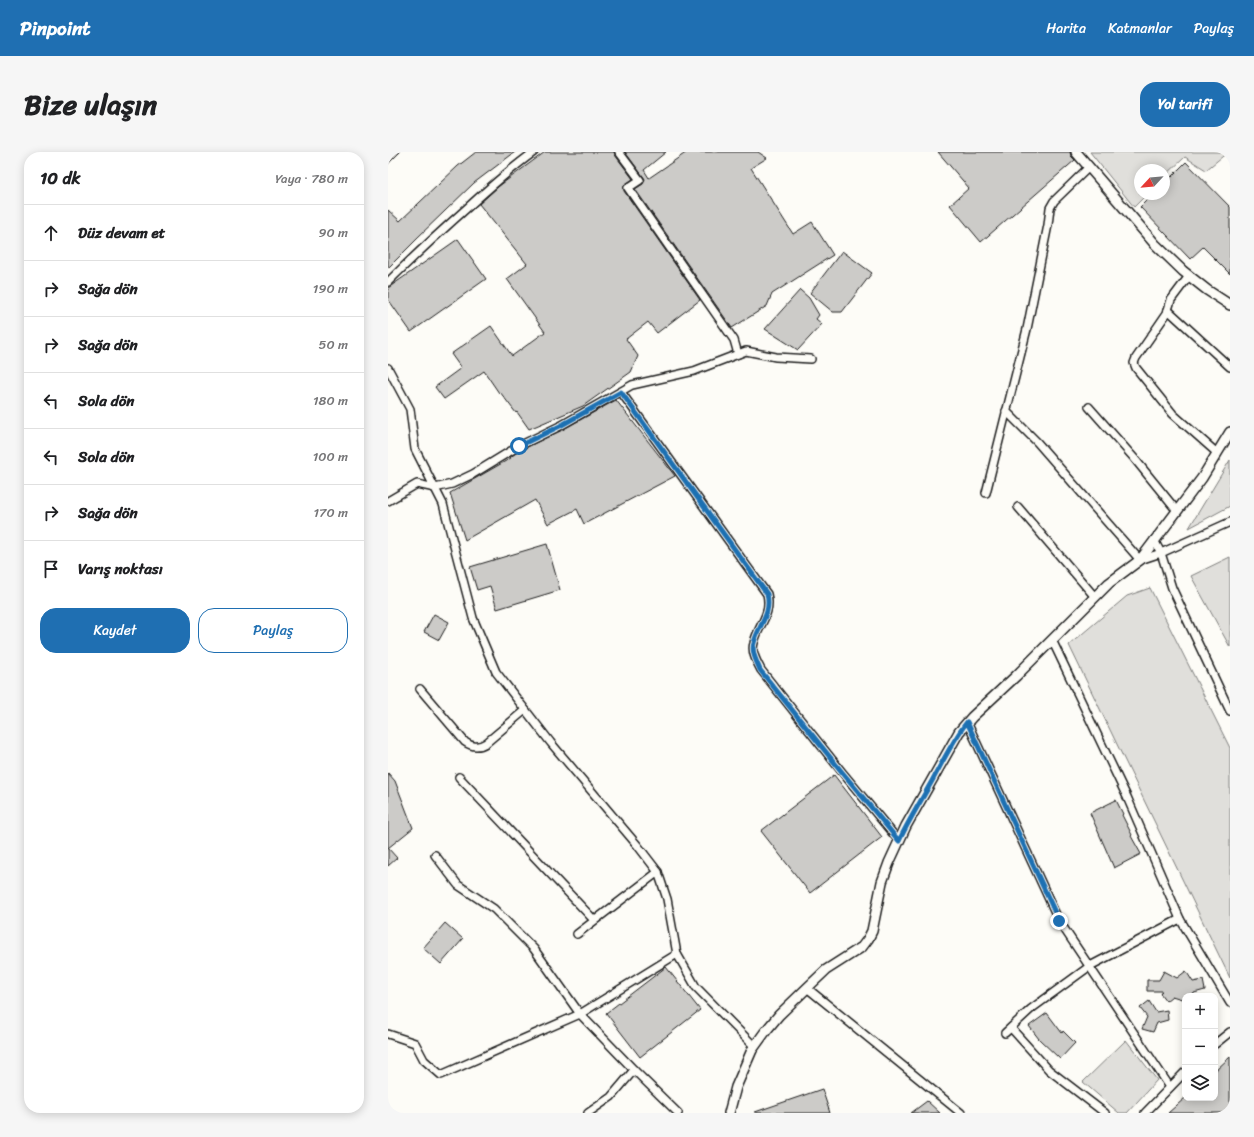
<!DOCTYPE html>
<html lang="tr">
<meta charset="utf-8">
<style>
body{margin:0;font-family:Sriracha,sans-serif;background:#f6f6f6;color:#202124}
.controls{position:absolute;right:12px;bottom:12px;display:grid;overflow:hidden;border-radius:8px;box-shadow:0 2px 10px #0003}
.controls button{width:36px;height:36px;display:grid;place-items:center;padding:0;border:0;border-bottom:1px solid #e0e0e0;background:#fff;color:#202124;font:20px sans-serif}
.compass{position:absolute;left:746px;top:12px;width:36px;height:36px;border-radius:50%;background:#fff;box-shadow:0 2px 10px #0003;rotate:244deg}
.stop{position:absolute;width:12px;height:12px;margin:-9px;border:3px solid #1f6fb2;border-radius:50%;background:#fff}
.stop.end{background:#1f6fb2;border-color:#fff;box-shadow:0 1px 4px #0008}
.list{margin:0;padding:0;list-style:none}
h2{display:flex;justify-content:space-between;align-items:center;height:52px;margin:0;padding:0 16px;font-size:17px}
h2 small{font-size:13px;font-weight:400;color:#757577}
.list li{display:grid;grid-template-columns:26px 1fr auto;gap:12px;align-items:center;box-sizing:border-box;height:56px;padding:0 16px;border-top:1px solid #e0e0e0}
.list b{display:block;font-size:15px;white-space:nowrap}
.list em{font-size:13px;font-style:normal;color:#757577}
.actions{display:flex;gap:8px;padding:12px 16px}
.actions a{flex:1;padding:9px 0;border:1px solid #1f6fb2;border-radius:16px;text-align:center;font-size:14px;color:#1f6fb2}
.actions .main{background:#1f6fb2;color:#fff}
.icon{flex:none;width:22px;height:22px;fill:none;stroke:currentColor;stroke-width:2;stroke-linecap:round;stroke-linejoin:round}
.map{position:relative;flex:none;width:842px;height:961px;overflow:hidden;border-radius:16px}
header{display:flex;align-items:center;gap:24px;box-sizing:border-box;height:56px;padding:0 20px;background:#1f6fb2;color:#fff}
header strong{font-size:19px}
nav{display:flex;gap:22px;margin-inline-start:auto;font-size:14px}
.intro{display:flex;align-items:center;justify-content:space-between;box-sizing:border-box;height:96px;padding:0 24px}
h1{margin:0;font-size:28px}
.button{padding:10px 18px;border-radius:16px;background:#1f6fb2;color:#fff;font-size:14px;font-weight:700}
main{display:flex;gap:24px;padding:0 24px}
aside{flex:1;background:#fff;border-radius:16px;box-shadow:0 2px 10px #0003}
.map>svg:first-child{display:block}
.green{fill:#e0dfdb;stroke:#7e7e7c}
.building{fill:#cccbc8;stroke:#1c1c1c}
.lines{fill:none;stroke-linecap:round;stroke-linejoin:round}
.minor-casing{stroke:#1c1c1c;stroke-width:10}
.tertiary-casing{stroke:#1c1c1c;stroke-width:12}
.minor{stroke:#fdfcf7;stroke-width:7}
.tertiary{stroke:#fdfcf7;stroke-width:9}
.route{stroke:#1f6fb2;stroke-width:5}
</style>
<header>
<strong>Pinpoint</strong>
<nav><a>Harita</a><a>Katmanlar</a><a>Paylaş</a></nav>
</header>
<div class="intro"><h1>Bize ulaşın</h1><a class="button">Yol tarifi</a></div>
<main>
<aside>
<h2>10 dk<small>Yaya · 780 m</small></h2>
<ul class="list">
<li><svg class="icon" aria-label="ahead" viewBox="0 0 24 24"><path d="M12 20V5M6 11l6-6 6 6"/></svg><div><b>Düz devam et</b></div><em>90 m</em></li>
<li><svg class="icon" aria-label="right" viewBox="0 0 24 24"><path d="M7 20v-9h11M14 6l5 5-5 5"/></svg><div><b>Sağa dön</b></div><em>190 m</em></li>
<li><svg class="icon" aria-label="right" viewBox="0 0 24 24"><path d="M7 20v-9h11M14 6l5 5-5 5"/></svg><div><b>Sağa dön</b></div><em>50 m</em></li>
<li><svg class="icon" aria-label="left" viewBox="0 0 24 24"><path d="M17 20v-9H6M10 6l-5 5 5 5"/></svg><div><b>Sola dön</b></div><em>180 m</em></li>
<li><svg class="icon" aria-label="left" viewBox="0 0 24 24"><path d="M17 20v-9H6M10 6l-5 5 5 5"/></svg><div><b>Sola dön</b></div><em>100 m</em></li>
<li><svg class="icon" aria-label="right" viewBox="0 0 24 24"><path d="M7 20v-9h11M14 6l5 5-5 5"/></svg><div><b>Sağa dön</b></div><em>170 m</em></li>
<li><svg class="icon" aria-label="arrive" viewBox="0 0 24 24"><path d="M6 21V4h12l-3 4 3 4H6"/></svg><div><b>Varış noktası</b></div></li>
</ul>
<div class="actions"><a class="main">Kaydet</a><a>Paylaş</a></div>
</aside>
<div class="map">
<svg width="842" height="961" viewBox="0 0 842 961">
<rect width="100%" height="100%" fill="#fdfcf7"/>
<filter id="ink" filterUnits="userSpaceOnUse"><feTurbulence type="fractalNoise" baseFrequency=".025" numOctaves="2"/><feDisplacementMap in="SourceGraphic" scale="8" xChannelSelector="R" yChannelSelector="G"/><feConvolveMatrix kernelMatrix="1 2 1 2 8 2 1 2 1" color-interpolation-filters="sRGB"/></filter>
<g filter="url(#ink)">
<!-- green -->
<g class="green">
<path d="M702,0H840L818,18L797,5L776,25V18H752V42H759L746,55Z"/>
<path d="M842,308V354L801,376Z"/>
<path d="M842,405V495L803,424Z"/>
<path d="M762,436L842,596V826L681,493L739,444Z"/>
<path d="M738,888L769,928L739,961H731L695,930Z"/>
</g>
<!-- building -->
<g class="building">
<path d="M0,0H12L0,12Z"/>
<path d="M88,0H127L86,31L29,86V87L0,116V58L12,69L70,14Z"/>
<path d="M157,0H226L227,3L245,27L236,33V39L312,148L269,181L260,170L238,187L250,204L243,220L195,254L141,277L129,260L128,261L112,240L111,241L96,219L56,247L47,235L73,216L63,202L103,174L124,204L157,180L119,127L139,112L91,52L111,34Z"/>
<path d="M237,0H278L256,18L261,26L299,0H370L379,6L363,16L405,82L424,70L445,103L384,142L379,154L344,176L247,37L255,32L257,27Z"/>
<path d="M550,0H682L683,4L687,8L593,90L562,53L581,36Z"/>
<path d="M798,10L842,55V122L815,95L802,107L752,55L765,42H776V32Z"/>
<path d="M70,87L98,127L23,180L0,147V136Z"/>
<path d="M454,99L484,121L454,160H445L422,141Z"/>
<path d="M412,138L421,146L431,163L428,167L434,172L410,198L377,177Z"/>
<path d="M228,248L287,324L196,372L189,357L160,372L147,348L77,388L62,341L123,306L122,305L133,298L174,278Z"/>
<path d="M159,392L172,438L109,457L102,434L89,438L82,415Z"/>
<path d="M46,462L61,470L51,488L36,480Z"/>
<path d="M0,621L7,629L25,676L0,696L9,706L0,714Z"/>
<path d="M446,623L494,685L422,741L373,679Z"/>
<path d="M728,648L735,662L734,663L744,683L743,684L753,702L726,716L702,661Z"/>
<path d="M57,771L75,787L53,812L35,796Z"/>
<path d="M278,815L312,858L252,905L218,861Z"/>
<path d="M776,819L789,826L798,819L805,830L815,828L817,838L806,841L805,844H797V848L784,844L778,849L772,841L774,839H759V828H771Z"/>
<path d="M761,849L768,860L779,858L780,868L769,871L765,880L754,877L759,865L752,856Z"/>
<path d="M659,861L674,881L675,879L687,891L672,907L651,887L641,874Z"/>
<path d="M842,905V961H780L797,946H827V919Z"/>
<path d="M434,937L442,961H367V960Z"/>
<path d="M539,949L552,961H523Z"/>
</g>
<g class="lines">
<defs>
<g id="minor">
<path d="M231,0L252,28L240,36L346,188L350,202"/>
<path d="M801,124L783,148L779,161L748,206L746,211L748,216L785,262L829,301"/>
<path d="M0,130C25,105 51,81 78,57C100,37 122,17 146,0"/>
<path d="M780,158L842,215"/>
<path d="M0,216L22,257L27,297L55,352L85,466L108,520L163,591L250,694L270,720L279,747L289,802L308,835L366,894"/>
<path d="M233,240L379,442C384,463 370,473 366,491C363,500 369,510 373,518L454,620L511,689"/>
<path d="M701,255L746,306L789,359"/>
<path d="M618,259L649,290L752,408L773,401L842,370"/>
<path d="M598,341L639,177L660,73L662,56L666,49L701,15"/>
<path d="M0,349L29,332L47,336L64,332L85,322L131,294L172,274L244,233L306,219L358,199L388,205L423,207"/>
<path d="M630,355L707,445"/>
<path d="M766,388L773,401L784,436L842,559"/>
<path d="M664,488L739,645L792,767L842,851"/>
<path d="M32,537L77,590C84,595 90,596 98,591L137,558"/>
<path d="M579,570L671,769L782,935"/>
<path d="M71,625L206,768"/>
<path d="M47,703L70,733L106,757L146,797L192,862L246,918L290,961"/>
<path d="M189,782L270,720"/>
<path d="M419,836L573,961"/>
<path d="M623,876L661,918L717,961"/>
<path d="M617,881L643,857L702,814L792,767"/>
<path d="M0,882L27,891L36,908L53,923L192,862L289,802"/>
<path d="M827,892L842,880"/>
<path d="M200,961L223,945L246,918"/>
<path d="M757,961L797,920"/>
</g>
<g id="tertiary">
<path d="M688,0L767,92L795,119L819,138L842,153"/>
<path d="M341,961L348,935L364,898L377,880L391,863L419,836L438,818L474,795L480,787L484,779L494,730L501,711L518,674L571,580L584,565L628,524L721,431L752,408L814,326L842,280"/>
</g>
</defs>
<!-- minor casing -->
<use href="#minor" class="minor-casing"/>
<!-- tertiary casing -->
<use href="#tertiary" class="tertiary-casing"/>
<!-- minor -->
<use href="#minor" class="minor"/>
<!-- tertiary -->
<use href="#tertiary" class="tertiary"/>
</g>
</g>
<g class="lines" filter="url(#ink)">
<!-- route -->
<path class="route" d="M131,294L172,274L233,240L379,442C384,463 370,473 366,491C363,500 369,510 372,518L454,620L511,689C521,668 533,649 544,629C555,609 565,588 579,570L671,769"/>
</g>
</svg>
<div class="controls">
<button>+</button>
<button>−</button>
<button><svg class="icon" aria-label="layers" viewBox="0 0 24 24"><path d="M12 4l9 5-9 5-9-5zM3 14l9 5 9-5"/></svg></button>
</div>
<svg class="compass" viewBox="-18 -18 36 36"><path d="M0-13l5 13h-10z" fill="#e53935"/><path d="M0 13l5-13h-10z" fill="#757577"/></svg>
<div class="stop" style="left:131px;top:294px"></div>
<div class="stop end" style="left:671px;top:769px"></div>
</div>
</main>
